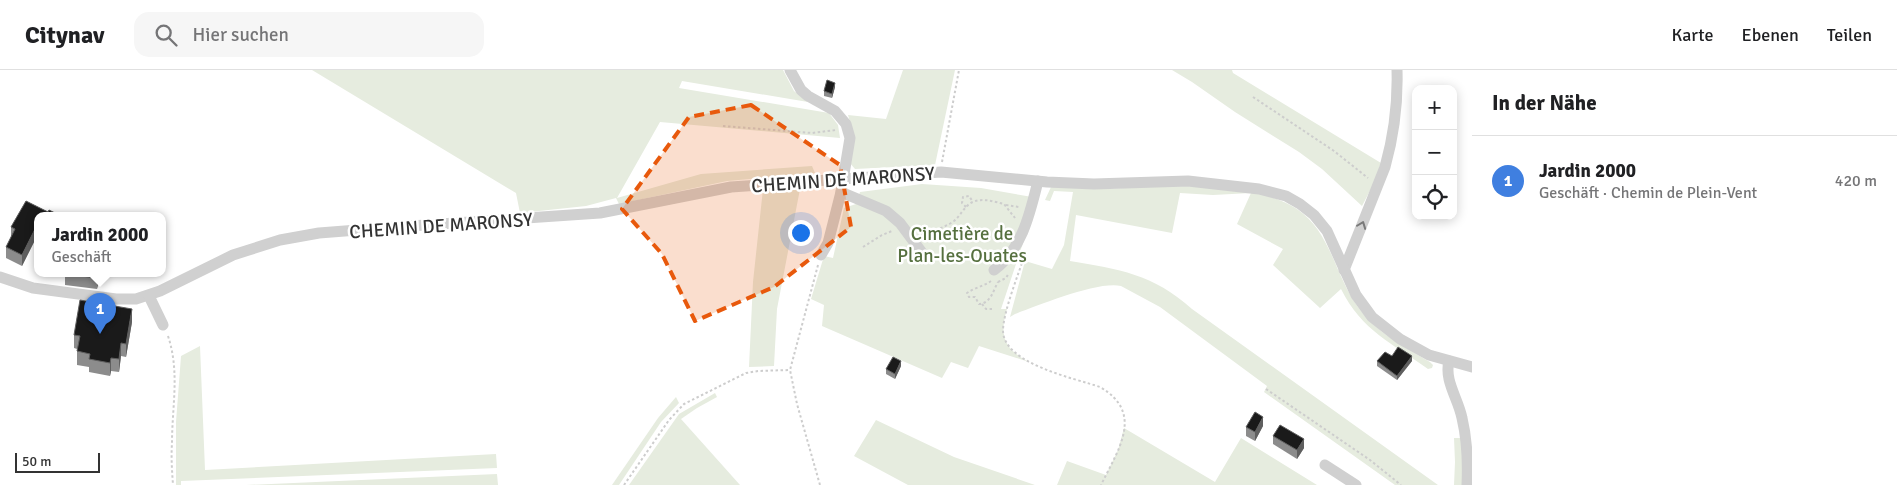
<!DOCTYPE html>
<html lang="de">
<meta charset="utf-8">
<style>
body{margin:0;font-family:Signika,sans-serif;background:#f6f6f6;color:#202124}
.controls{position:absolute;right:15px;top:15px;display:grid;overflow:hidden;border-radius:10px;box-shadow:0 2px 12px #0003}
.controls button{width:45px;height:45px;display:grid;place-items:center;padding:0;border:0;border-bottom:1px solid #e0e0e0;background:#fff;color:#202124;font:25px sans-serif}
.scale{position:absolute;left:15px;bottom:12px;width:85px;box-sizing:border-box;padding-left:5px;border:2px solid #333;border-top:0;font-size:14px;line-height:18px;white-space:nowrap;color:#333;-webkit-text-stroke:4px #fff;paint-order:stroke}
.you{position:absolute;left:800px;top:162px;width:18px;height:18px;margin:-12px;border:4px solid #fff;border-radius:50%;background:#1a73e8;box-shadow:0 0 0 8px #1a73e833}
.badge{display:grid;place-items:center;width:32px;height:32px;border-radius:50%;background:#e63946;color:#fff;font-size:16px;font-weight:700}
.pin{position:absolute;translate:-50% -41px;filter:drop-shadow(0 1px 2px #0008)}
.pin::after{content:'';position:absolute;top:26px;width:18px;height:15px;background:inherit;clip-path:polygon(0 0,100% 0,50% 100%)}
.popup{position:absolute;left:34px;top:142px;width:132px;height:65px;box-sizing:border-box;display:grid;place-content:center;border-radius:10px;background:#fff;filter:drop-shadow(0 1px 4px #0005);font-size:16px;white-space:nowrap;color:#757577}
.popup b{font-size:19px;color:#202124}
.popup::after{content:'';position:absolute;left:50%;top:100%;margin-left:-10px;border:10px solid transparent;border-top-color:#fff}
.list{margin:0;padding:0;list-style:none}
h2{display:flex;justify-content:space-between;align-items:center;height:65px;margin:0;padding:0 20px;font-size:21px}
h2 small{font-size:16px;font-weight:400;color:#757577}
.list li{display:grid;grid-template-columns:32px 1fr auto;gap:15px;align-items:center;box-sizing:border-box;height:90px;padding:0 20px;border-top:1px solid #e0e0e0}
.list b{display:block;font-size:19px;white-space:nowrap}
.list p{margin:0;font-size:16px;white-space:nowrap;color:#757577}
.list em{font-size:16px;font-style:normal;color:#757577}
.icon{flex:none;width:28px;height:28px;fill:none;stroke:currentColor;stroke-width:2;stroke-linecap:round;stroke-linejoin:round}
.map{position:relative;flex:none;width:1472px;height:415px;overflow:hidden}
header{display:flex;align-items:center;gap:30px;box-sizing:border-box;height:70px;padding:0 25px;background:#fff;border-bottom:1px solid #e0e0e0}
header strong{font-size:24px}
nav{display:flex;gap:28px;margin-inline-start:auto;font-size:18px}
.search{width:350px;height:45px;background:#f6f6f6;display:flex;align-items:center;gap:12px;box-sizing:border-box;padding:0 18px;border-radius:15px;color:#757577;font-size:19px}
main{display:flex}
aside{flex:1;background:#fff}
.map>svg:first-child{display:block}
.green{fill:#e6ecdf}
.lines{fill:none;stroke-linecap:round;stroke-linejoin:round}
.path{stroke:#cdcdcd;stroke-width:2;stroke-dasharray:2.5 2.5;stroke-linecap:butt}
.minor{stroke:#d0d0d0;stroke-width:11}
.wall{fill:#8c8c8c}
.shaded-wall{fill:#5f5f5f}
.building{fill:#1a1a1a;stroke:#5f5f5f}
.oneway{stroke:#7a7a7a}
.marked{fill:#e8590c;fill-opacity:0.2;stroke:#e8590c;stroke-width:4;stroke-dasharray:10 6;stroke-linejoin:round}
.labels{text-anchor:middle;stroke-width:5;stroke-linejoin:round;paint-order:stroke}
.street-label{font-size:19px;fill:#333;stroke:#fff}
.park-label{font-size:19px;fill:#56703f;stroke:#fff}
</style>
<header>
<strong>Citynav</strong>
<div class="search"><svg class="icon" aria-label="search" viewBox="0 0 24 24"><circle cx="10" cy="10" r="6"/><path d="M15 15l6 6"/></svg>Hier suchen</div>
<nav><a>Karte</a><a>Ebenen</a><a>Teilen</a></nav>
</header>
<main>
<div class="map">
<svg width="1472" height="415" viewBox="0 0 1472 415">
<rect width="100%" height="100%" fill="#fff"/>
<!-- green -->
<g class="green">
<path d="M312,0H783L794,21L808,32L682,11L679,18L829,43L838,55L840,68L660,52L617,128L701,104L812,96L815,103L727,111L619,134L616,128L586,136L520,143L516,123Z"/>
<path d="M903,0H955L935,95L855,99L850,93L852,59L848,45L886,49Z"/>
<path d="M1172,0H1232L1233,3L1381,93L1374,113L1362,136L1322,99L1299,82L1235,42L1192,12Z"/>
<path d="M922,114L981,118L1038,128L1001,239H1007C999,266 1004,279 1029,292L979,276L968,298L951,292L942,308L822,256L824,235L811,229L824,186L833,188L844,138L856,134L860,122Z"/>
<path d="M1164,116C1202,116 1265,117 1297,139C1331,162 1335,206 1358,237C1376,262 1404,277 1430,292L1433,295L1432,298L1428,299C1392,273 1362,261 1341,219L1320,238L1273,195L1283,179L1237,154L1251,123L1213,125L1180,123L1172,163L1076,145L1070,191C1119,199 1153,204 1192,239L1438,415H1395L1264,322L1267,316L1160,237L1121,216C1097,211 1040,235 1015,244L1010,247L1025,191L1052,199L1064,175L1073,122L1054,121L1050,131L1045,130L1051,117L1106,119Z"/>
<path d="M763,119H800L777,239L774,296L749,297L753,212Z"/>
<path d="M200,276L205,400L496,384L497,398L181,411V415H176V352L181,286Z"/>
<path d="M715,323L717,327L697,338L681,349L740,415H629L679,344Z"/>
<path d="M676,327L679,333L661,352L619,415H612L658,348Z"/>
<path d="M876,350L954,387L1035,415H908L854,386Z"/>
<path d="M1124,358L1215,412L1241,368L1317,415H1057L1067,391L1106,405L1118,380Z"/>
<path d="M1454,368H1462L1463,415H1454L1455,392Z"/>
<path d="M497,404L498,415H246Z"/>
</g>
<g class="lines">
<!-- path -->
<g class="path">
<path d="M1253,27L1334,81L1368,108"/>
<path d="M723,56L812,63L836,60"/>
<path d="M942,92L959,0"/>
<path d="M1006,135L1019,137"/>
<path d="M966,137L962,133L963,127L969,126L973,132"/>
<path d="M921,164C933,161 944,158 954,151C959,147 962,141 967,136C977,126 992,131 1004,134L1015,148"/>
<path d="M863,177L882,165L892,161"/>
<path d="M1025,184C1019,203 1003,242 1003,261C1004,294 1074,308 1100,317C1145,343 1118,380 1101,415"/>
<path d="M818,195L790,300L797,334L820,415"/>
<path d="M991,211C984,216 974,218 967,223L969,227H975L979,234C991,233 993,221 998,212"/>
<path d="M998,212L1006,208L1009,203"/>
<path d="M982,234L986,239H992"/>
<path d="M168,266C180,302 172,336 172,373C171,387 172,401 173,415"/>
<path d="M1266,319L1370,390L1401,415"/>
<path d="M624,415L669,350L684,334L746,303L758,301L790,300"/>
</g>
<!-- minor -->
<g class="minor">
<path d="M790,0L801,20L808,26L835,41L846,54L850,68L841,122L828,173L821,185"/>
<path d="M841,122L886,141L900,153L926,188"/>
<path d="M994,200C1022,180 1030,143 1038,111"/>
<path d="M1344,200L1385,97C1394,65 1398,33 1397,0"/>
<path d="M0,207L33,218L116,229H136L160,221L233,185L280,170L319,163L396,157L600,143L731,117L941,102L1047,112L1094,114L1188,111L1259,119L1286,126L1300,134L1314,145L1327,161L1356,225L1372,247L1400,269L1429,285L1472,297"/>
<path d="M149,226L163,255"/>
<path d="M1449,291C1444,311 1458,328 1462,348C1467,369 1468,393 1467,415"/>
<path d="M1325,395L1356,415"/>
</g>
</g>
<!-- wall -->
<g class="wall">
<path d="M835,17L832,28L824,26V21Z"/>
<path d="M26,131L48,142L49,140L59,145H38V164L22,196L6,188V177L11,168V157Z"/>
<path d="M65,203H100L97,219L65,215Z"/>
<path d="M132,252L126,287L121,286L119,302L111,301L110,306L89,302V297L77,295V279L74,278V265Z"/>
<path d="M1392,286L1412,291L1397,310L1377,296V291Z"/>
<path d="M901,296L895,309L886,304V299Z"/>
<path d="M1263,356L1255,371L1246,366V357Z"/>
<path d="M1273,366L1304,378L1297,389L1273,374Z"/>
</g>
<!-- shaded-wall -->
<g class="shaded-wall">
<path d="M835,13V17L832,28V24Z"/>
<path d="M38,153V164L22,196V185Z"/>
<path d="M98,203H100L97,219V208Z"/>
<path d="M132,239V252L126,287V274Z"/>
<path d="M121,273V286L119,302V289Z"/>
<path d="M1412,286V291L1397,310V306Z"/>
<path d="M111,288V301L110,306V293Z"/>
<path d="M901,291V296L895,309V304Z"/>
<path d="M1263,347V356L1255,371V362Z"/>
<path d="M1304,369V378L1297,389V380Z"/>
</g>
<!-- building -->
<g class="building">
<path d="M827,10L835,13L832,24L824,21Z"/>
<path d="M26,131L48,142L49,140L59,145H38V153L22,185L6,177L15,159L11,157Z"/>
<path d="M65,203H98L97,208L65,204Z"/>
<path d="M80,230L132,239L126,274L121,273L119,289L111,288L110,293L89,289L90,284L77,281L80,266L74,265Z"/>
<path d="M1398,277L1412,286L1397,306L1377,291L1385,282L1392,286Z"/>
<path d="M893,287L901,291L895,304L886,299Z"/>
<path d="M1255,342L1263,347L1255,362L1246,357Z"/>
<path d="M1280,355L1304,369L1297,380L1273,366Z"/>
</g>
<!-- one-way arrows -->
<defs><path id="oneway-chevron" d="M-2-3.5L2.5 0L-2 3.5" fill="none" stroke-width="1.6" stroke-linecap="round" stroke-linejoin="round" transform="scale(1.25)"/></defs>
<use class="oneway" href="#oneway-chevron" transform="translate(1362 155) rotate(-69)"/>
<!-- marked area -->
<path class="marked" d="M751,35L840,95L851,157L774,217L695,251L662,184L622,139L689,47Z"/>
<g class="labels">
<!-- street labels -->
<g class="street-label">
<text transform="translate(843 109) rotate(-4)" y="7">CHEMIN DE MARONSY</text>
<text transform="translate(441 155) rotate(-4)" y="7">CHEMIN DE MARONSY</text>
</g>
<!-- park labels -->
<g class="park-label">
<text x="962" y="170">Cimetière de<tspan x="962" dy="22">Plan-les-Ouates</tspan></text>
</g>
</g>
</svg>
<div class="controls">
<button>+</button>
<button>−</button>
<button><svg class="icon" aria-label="locate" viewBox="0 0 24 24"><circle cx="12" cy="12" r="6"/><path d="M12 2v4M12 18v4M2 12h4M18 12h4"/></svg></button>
</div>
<div class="scale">50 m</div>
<div class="you"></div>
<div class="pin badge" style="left:100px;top:264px;background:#3f7fe0">1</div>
<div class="popup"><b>Jardin 2000</b>Geschäft</div>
</div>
<aside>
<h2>In der Nähe<small></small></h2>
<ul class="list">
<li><span class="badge" style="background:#3f7fe0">1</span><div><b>Jardin 2000</b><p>Geschäft · Chemin de Plein-Vent</p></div><em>420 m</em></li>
</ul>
</aside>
</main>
